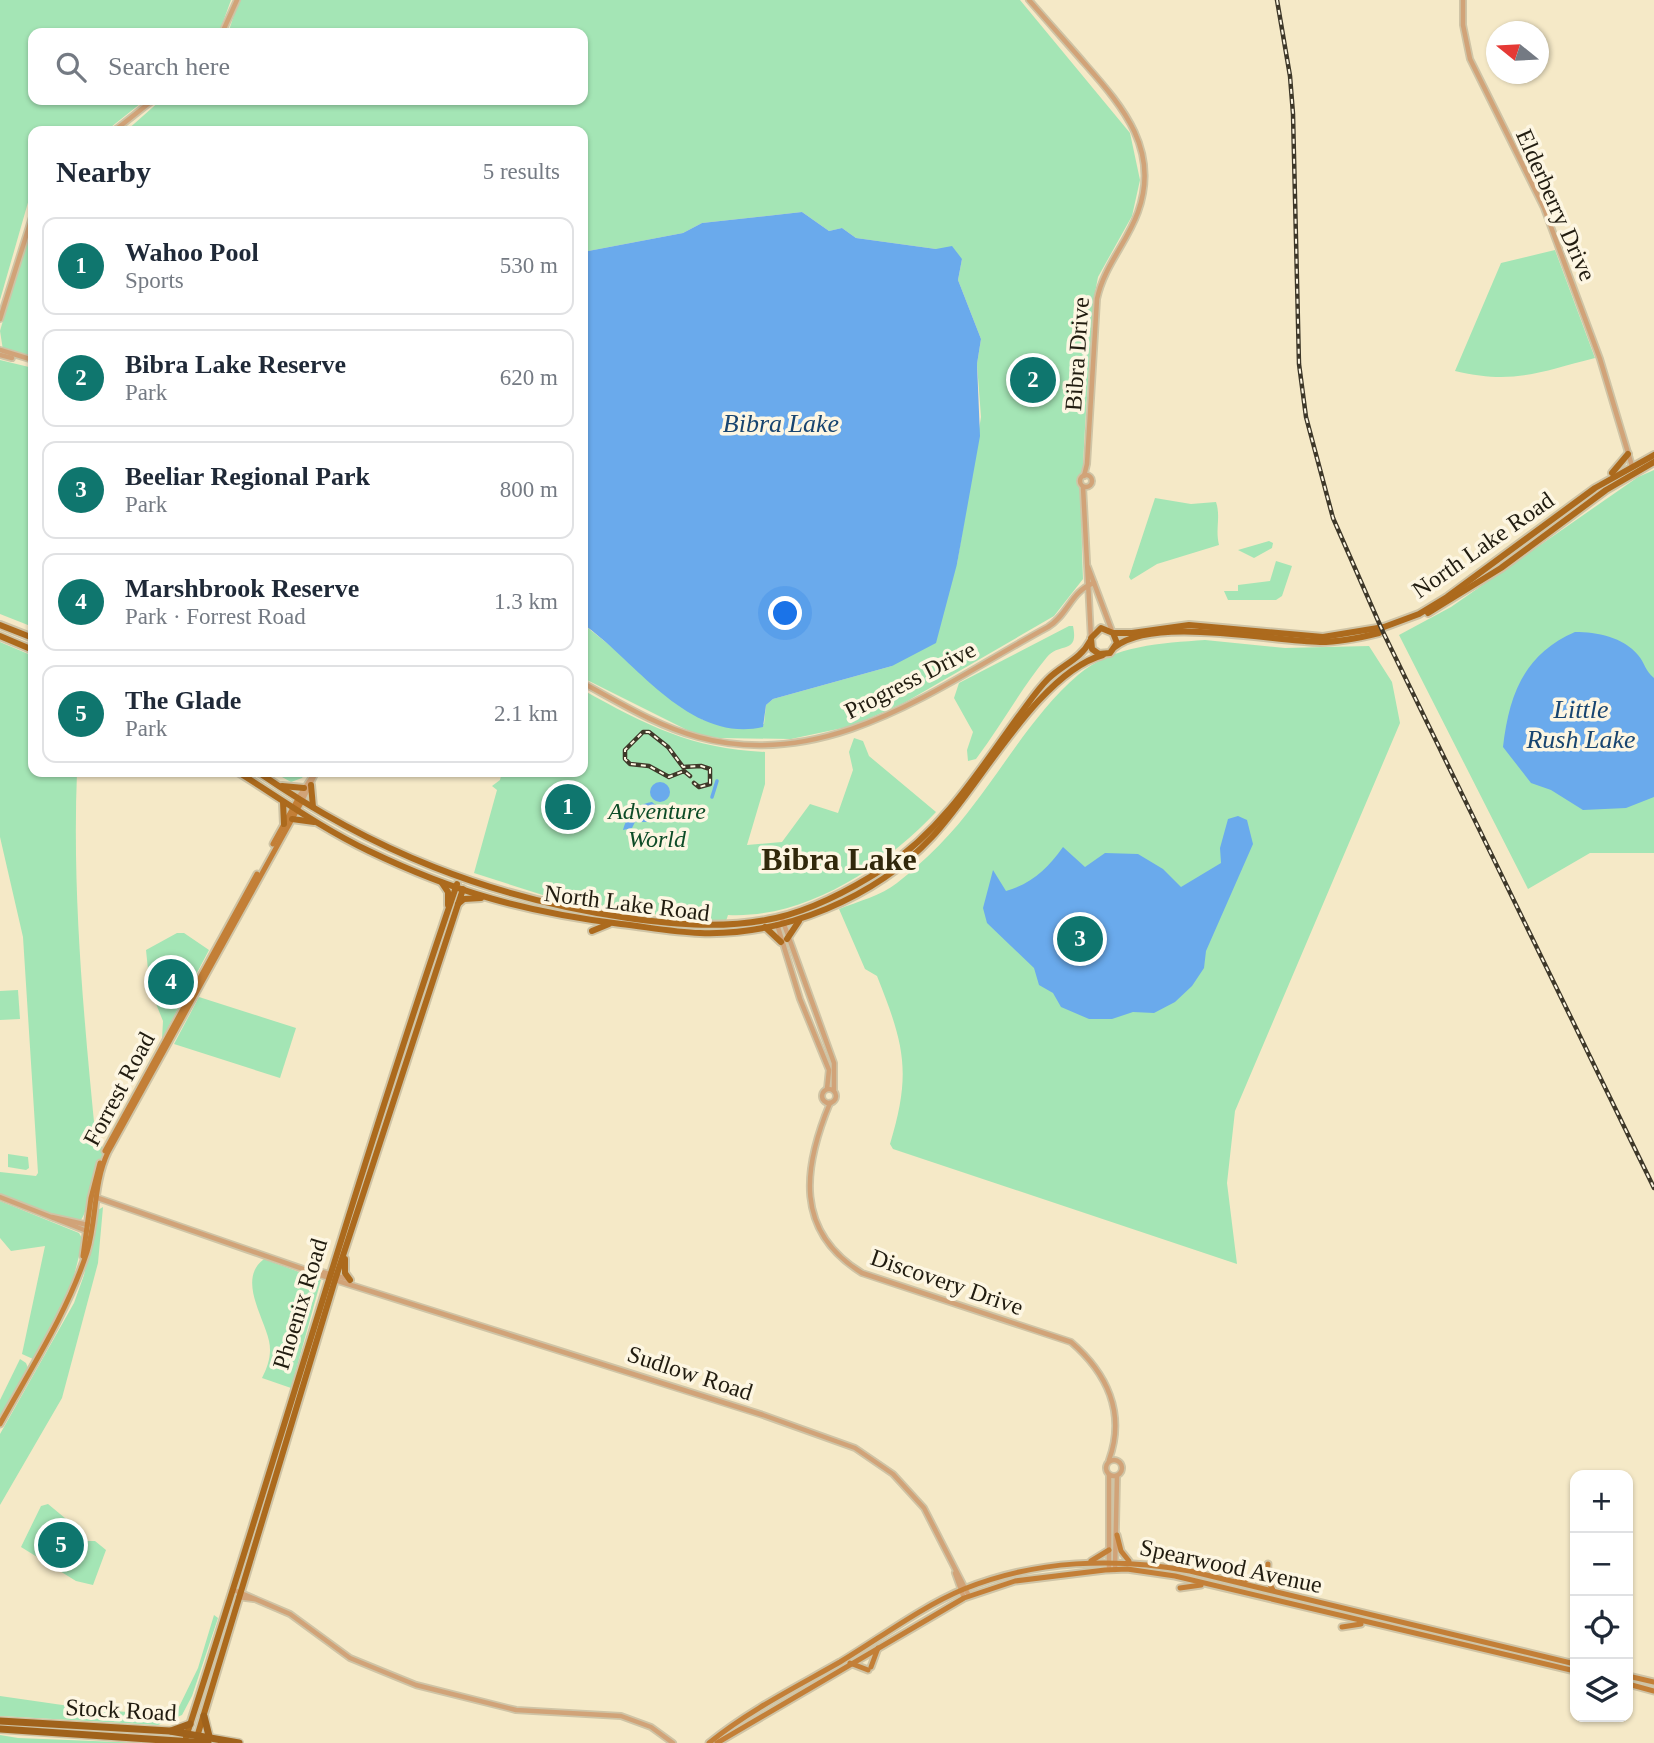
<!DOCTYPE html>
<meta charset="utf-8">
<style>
body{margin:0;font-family:"Times New Roman",serif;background:#f2f2f3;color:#1f2937}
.controls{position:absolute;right:21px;bottom:21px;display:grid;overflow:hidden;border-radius:14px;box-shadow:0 2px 5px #0004}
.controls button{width:63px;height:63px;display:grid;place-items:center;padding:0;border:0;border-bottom:2px solid #e0e1e3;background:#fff;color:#1f2937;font:35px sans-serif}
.compass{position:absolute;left:1486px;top:21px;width:63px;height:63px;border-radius:50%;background:#fff;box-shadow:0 2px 5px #0004;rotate:288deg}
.you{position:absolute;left:786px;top:614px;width:24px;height:24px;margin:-18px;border:5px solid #fff;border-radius:50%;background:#1a73e8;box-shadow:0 0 0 10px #1a73e833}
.badge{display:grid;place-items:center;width:46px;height:46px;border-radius:50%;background:#0f766e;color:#fff;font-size:23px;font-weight:700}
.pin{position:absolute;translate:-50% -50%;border:4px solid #fff;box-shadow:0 2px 7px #0006}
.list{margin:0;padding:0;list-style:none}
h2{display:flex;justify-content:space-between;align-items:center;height:91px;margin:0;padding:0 28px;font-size:30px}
h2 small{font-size:23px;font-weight:400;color:#747a83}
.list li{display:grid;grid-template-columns:46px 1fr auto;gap:21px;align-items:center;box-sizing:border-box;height:98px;margin:0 14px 14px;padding:0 14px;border:2px solid #e0e1e3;border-radius:14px}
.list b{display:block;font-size:26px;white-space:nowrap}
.list p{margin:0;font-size:23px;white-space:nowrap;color:#747a83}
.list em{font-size:23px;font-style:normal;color:#747a83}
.icon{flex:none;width:38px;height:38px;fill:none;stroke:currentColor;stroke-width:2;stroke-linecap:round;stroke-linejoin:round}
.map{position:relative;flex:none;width:1654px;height:1743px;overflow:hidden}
.search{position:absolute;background:#fff;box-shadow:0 2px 5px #0004;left:28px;top:28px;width:560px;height:77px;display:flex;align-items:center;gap:18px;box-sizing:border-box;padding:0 24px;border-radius:14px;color:#747a83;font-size:26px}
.panel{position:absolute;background:#fff;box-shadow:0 2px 5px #0004;left:28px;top:126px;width:560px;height:651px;border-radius:14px}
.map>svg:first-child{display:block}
.green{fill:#a4e5b5}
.water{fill:#6aaaec}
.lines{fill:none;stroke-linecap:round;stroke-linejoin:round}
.canal{stroke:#6aaaec;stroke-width:3.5}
.tertiary-casing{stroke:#cfc4a6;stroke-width:8}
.secondary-casing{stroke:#cfc4a6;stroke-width:9}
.primary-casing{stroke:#cfc4a6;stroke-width:10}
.trunk-casing{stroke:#cfc4a6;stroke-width:10}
.tertiary{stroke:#d1a378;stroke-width:4.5}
.secondary{stroke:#c37f37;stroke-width:5}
.primary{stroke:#ac6a1d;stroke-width:6}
.trunk{stroke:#a0621b;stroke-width:7}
.rail-casing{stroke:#3e3829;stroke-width:4.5}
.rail{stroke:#fdf6e2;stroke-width:2;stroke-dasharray:5;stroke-linecap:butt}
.labels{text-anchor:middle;stroke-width:7;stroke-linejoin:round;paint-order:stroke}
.street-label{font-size:24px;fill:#211c10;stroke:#fdf6e2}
.park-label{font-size:24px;font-style:italic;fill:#0d4c27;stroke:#fdf6e2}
.water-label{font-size:26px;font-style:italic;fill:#184570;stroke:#fdf6e2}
.district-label{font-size:32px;font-weight:bold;fill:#31280b;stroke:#fdf6e2}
</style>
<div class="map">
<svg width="1654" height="1743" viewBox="0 0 1654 1743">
<rect width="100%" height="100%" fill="#f5e9c7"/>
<!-- green -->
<g class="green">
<path d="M0,0H231L219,33H33V100H145L106,131H33V185L0,300Z"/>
<path d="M239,0H1020L1130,133L1140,180L1132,216L1098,277L1094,298C1088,392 1078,486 1083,579L1054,616L904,703L852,726L791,739L719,738L697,735L583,678V624L703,720L764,724L766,705L773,699L892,666L957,564L981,417L977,364L981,339L958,280L962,259L936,249L856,238L842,228L829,231L802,212L702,223L683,233L583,252V131H126L161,100H583V33H228Z"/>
<path d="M33,214V360L3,350L0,331Z"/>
<path d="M1555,250L1595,358C1539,372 1514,385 1455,371L1501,263Z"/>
<path d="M0,360L33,368V627L0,614Z"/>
<path d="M1654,470V853H1590L1528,889L1399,635L1451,607L1638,477Z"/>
<path d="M1155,498L1191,504L1216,502C1221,517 1215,529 1219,545L1157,564L1131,580L1129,577Z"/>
<path d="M1269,541L1273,543L1272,548L1254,558L1238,550Z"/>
<path d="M1276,561L1292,566L1282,596L1276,600H1228L1224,591H1238V585L1270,581Z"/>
<path d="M1069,626H1073C1079,655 1060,642 1047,657C1020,690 1001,726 976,759L968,761L967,750L973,732L954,698L959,683Z"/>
<path d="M1205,640L1285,648L1369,646L1392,682L1400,723L1235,1111L1227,1183L1237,1264L893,1149L890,1144C912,1072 904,1044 877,976L865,969L839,909C857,902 882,895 897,883C925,861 954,832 975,803C1008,760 1037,710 1078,675C1113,645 1162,643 1205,640Z"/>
<path d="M0,642L33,656V772H77C72,895 84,1020 96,1142L105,1149C98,1163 87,1214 81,1220L51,1214L0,1194V1172L36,1176L38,1173L23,937L0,837Z"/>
<path d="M583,690C646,725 692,749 765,752V784L747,845L782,842L810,804L838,813L853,770L849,752L854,738L863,741L869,756L936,812C884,867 806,919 728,915L726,921L672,917L552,898L474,873L497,790L492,786L500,780L502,772H583Z"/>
<path d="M273,772H306L302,778L291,782Z"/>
<path d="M177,933H184L209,950L162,1039L163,1021L150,989L146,950Z"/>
<path d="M18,990L20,1019L0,1020V991Z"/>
<path d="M199,997L296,1028L280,1078L174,1044Z"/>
<path d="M8,1154L28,1157L29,1168L26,1170L8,1167Z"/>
<path d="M0,1201L79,1233L83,1240L71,1288L33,1359L22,1354L45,1246L11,1251L0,1238Z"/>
<path d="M103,1207L98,1263L62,1398L0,1505V1434L74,1303L84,1275L98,1210Z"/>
<path d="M264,1259L321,1280L291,1388L262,1378C268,1366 272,1354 269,1341C264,1317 237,1279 264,1259Z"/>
<path d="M20,1359L26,1363L28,1368L0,1418V1400Z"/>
<path d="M48,1504L83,1533L86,1541H95L106,1550L93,1585L76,1581L21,1547L41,1506Z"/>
<path d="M214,1615L218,1618L192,1696L182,1715L158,1725L0,1716V1696L97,1710L175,1715L198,1668Z"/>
<path d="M0,1735L18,1738L143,1743H0Z"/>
</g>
<!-- water -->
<g class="water">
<path d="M802,212L829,231L842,228L856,238L936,249L952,246L962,259L958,280L981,339L977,364L980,436L957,564L936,643L892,666L773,699L766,705L763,727C689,744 635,660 583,624V252L683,233L702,223Z"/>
<path d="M1575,632C1597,632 1623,637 1638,655C1645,663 1645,671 1654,678V797L1626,808L1583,810L1551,790L1531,783L1503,747C1509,695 1524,654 1575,632Z"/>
<circle cx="660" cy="792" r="10"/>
<path d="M652,802L660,809L654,822H635L632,828L623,830C627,816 636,804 652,802Z"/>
<path d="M1238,816L1247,820L1253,844L1206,951L1204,968L1192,986L1175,1002L1154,1013L1133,1012L1112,1019H1089L1061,1007L1053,993L1039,985L1034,968L987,923L983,908L993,870L1006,891C1033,883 1047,869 1063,847L1085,867L1105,853L1138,854L1163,869L1181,887L1221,863L1220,848L1228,819Z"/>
</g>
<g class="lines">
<!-- canal -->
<path class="canal" d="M712,797L717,781"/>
<defs>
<g id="tertiary">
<path d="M1029,0C1048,22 1067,43 1086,65C1124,108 1160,151 1138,212C1127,243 1104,266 1097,299L1087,464L1084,476"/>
<path d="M1463,0V25L1470,59L1544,208L1600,359L1632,466"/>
<path d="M222,33L237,0"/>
<path d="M114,131L153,100"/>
<path d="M0,319L33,214"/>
<path d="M0,350L33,360"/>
<path d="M0,355L12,358"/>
<circle cx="1086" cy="481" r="6"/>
<path d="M1083,487L1091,638"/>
<path d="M1088,567L1112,631"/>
<path d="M583,683C620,703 657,726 698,737C829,773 940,685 1048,627C1068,615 1071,591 1094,583"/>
<path d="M298,798L314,774"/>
<path d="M302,801L316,772"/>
<path d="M781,916L834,1063V1090"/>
<path d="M777,924L800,999L829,1070L827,1089"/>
<circle cx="829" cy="1096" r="7"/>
<path d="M830,1103C803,1168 794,1231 862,1273L1071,1342C1107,1373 1126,1413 1109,1460"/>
<path d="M0,1197L87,1231"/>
<path d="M95,1197L335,1280L763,1415L855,1448L893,1474L924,1508L969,1596"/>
<path d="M52,1217L88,1225"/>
<path d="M311,1269L348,1279"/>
<circle cx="1114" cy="1468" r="8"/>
<path d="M1109,1570V1475"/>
<path d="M1115,1570L1117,1476"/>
<path d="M955,1573L964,1598"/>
<path d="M234,1590L290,1614L350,1658L416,1685L516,1710L621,1716L651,1727L673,1743"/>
<path d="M238,1597L254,1599"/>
</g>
<g id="secondary">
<path d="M273,844L298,799"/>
<path d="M105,1151L257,874"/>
<path d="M83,1256L91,1198L100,1163"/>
<path d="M0,1424C31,1368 67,1313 87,1252C97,1219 93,1184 108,1152L302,801"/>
<path d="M1117,1535L1121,1551L1129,1561"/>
<path d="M1091,1561L1109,1550"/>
<path d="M1268,1564L1267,1579L1273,1590"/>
<path d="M1237,1581L1257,1578L1261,1572"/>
<path d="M1180,1588L1201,1585"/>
<path d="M1342,1627L1361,1624"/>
<path d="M850,1663L868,1670"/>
<path d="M871,1667L878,1648"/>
<path d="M1628,1676L1654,1682"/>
<path d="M1628,1684L1654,1691"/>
<path d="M709,1743C748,1711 796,1687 840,1662C880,1638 921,1607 964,1589C1036,1560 1115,1557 1190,1571L1575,1664"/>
<path d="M717,1743L964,1598L1015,1581L1105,1570L1127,1569L1175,1576L1575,1671"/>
</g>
<g id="primary">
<path d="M1612,473L1628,454"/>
<path d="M1428,613L1501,568L1606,490L1654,462"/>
<path d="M0,625L33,638"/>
<path d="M1113,633L1117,643L1110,653L1099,654L1092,649L1091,638L1101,628L1113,633H1132L1189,625L1323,637L1384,627L1419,614L1447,597L1595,488L1654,455"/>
<path d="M0,636L33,650"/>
<path d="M1115,647C1154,616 1271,641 1320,642C1340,642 1359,638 1379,633"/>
<path d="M238,772C281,799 323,829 369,851C456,893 526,912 621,924C647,927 673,932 700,933C784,936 875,898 932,837C980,786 1038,673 1103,655"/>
<path d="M258,772C372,851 490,898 628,918C678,925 726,929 776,918C815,909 852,889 886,867C942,830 979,771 1018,717C1028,704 1036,691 1048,679C1062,665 1081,659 1090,641"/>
<path d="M311,785L313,807"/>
<path d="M282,786L304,788"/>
<path d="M283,802L284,824"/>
<path d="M292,819L314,822"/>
<path d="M442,883L448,892V905"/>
<path d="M458,904L464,899L481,898"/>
<path d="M765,927L781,942"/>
<path d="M592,931L609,924"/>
<path d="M787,939L799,921"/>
<path d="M345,1259V1273L350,1280"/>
<path d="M186,1737C278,1453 360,1166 457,884"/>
<path d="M197,1737L335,1280L463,889"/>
</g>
<g id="trunk">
<path d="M204,1716L209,1736"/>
<path d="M0,1721L170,1731L239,1743"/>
<path d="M0,1729L208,1743"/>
<path d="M171,1731L190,1724"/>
</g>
</defs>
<!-- tertiary casing -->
<use href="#tertiary" class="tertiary-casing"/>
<!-- secondary casing -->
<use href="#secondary" class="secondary-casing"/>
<!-- primary casing -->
<use href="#primary" class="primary-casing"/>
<!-- trunk casing -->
<use href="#trunk" class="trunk-casing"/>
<!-- tertiary -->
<use href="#tertiary" class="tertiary"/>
<!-- secondary -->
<use href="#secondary" class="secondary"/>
<!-- primary -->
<use href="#primary" class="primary"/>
<!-- trunk -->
<use href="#trunk" class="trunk"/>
<defs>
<g id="rail">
<path d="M1277,0L1290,76L1293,114L1299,364L1306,417L1333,518L1383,632L1654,1188"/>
<path d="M690,776L684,771L669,777L649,766L630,764L625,759V750L643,732H649L668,747L683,767L701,766L710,769V784L699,787L694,783"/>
</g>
</defs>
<!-- rail casing -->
<use href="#rail" class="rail-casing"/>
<!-- rail -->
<use href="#rail" class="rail"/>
</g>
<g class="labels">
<!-- street labels -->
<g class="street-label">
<text transform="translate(1556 205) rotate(66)" y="8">Elderberry Drive</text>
<text transform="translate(1077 354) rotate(-86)" y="8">Bibra Drive</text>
<text transform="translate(1483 545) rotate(-35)" y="8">North Lake Road</text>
<text transform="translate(910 680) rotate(-27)" y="8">Progress Drive</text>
<text transform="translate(627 903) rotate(7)" y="8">North Lake Road</text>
<text transform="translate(119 1089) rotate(-62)" y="8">Forrest Road</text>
<text transform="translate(947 1282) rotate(19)" y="8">Discovery Drive</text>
<text transform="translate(300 1304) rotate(-73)" y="8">Phoenix Road</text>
<text transform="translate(690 1373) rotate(18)" y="8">Sudlow Road</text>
<text transform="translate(1231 1566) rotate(12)" y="8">Spearwood Avenue</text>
<text transform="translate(121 1710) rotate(3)" y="8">Stock Road</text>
</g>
<!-- park labels -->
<g class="park-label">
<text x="657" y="819">Adventure<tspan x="657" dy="28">World</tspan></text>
</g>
<!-- water labels -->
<g class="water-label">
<text x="781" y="432">Bibra Lake</text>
<text x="1581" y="718">Little<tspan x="1581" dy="30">Rush Lake</tspan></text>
</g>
<!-- district labels -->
<g class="district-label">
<text x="839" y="870">Bibra Lake</text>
</g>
</g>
</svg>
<div class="controls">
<button>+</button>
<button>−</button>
<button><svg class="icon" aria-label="locate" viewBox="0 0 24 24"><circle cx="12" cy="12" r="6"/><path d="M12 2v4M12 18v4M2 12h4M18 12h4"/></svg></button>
<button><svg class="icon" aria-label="layers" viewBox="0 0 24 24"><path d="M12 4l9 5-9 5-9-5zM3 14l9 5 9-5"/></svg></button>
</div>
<svg class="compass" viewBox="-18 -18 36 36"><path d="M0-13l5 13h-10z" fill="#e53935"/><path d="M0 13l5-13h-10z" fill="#747a83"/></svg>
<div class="you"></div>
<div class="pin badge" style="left:568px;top:807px">1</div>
<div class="pin badge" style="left:1033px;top:380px">2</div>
<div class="pin badge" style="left:1080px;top:939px">3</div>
<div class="pin badge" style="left:171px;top:982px">4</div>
<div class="pin badge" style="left:61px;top:1545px">5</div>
<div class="search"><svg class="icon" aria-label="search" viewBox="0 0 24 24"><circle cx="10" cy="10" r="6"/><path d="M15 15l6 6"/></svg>Search here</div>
<section class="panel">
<h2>Nearby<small>5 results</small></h2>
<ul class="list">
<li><span class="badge">1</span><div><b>Wahoo Pool</b><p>Sports</p></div><em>530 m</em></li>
<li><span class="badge">2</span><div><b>Bibra Lake Reserve</b><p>Park</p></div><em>620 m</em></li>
<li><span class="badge">3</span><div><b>Beeliar Regional Park</b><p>Park</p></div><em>800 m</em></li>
<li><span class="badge">4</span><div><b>Marshbrook Reserve</b><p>Park · Forrest Road</p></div><em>1.3 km</em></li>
<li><span class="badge">5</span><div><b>The Glade</b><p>Park</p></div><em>2.1 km</em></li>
</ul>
</section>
</div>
